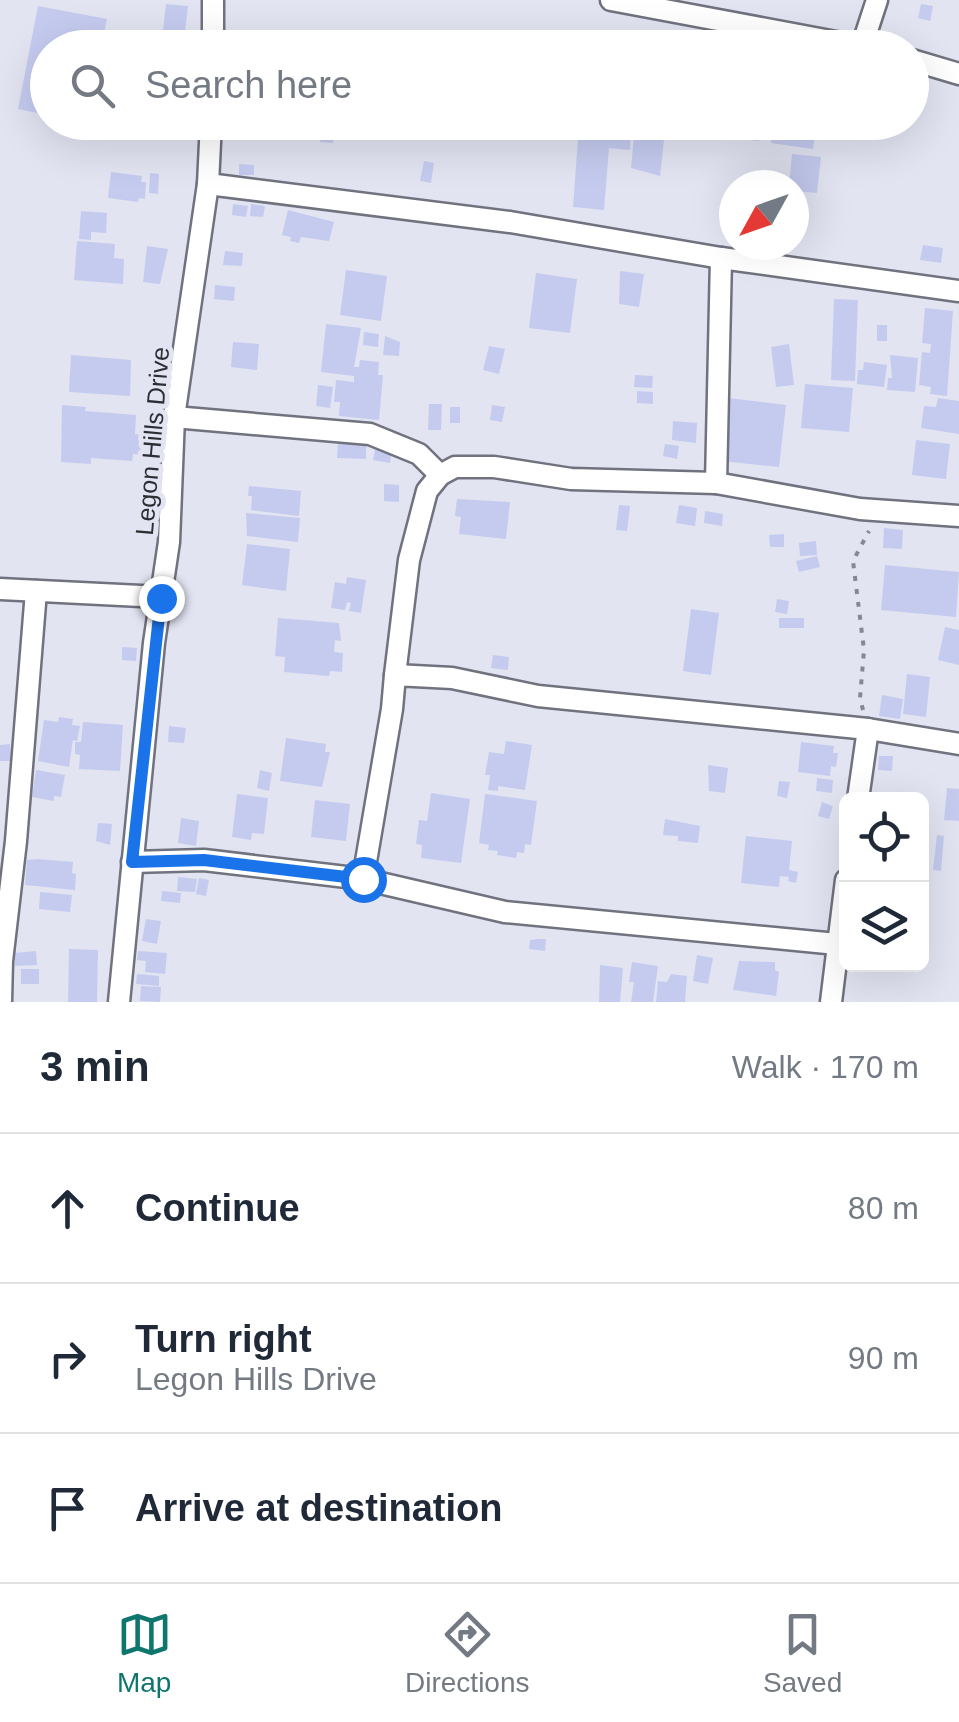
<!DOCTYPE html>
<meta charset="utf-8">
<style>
body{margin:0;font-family:Helvetica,sans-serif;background:#f2f2f3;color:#1f2937}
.controls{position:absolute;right:30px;bottom:30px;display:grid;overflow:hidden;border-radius:15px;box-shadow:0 10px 40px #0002}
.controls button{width:90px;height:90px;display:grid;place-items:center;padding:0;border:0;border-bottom:2px solid #e0e1e3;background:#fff;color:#1f2937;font:50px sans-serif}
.compass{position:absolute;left:719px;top:170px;width:90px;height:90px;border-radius:50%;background:#fff;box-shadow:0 10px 40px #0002;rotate:230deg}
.stop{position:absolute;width:30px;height:30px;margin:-22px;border:8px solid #1a73e8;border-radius:50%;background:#fff}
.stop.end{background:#1a73e8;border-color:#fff;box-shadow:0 2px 10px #0008}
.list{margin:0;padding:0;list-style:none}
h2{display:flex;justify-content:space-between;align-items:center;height:130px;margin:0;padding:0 40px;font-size:42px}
h2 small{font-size:32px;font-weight:400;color:#747a83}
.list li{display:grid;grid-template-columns:65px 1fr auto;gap:30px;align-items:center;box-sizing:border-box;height:150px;padding:0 40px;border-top:2px solid #e0e1e3}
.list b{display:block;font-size:38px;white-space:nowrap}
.list p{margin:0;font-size:32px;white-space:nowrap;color:#747a83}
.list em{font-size:32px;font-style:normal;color:#747a83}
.icon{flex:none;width:55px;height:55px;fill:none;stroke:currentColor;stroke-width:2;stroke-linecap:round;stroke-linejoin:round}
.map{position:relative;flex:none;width:959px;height:1002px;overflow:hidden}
.search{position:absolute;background:#fff;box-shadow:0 10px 40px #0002;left:30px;right:30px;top:30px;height:110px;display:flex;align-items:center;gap:25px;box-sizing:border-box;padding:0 35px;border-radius:55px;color:#747a83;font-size:38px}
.sheet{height:580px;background:#fff}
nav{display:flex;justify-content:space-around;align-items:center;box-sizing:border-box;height:140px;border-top:2px solid #e0e1e3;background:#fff;font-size:28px;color:#747a83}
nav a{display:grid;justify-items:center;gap:5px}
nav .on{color:#0f766e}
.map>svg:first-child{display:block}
.building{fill:#c5cbef}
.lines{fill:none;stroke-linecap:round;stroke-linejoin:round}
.minor-casing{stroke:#70727e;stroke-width:25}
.path{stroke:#868791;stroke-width:4;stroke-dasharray:5 8;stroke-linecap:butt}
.minor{stroke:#fff;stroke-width:20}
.route{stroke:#1a73e8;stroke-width:12}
.labels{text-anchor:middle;stroke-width:10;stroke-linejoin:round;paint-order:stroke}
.street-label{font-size:25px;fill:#2d2e33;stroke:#e2e4f2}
</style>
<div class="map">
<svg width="959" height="1002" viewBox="0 0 959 1002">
<rect width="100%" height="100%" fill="#e2e4f2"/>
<!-- building -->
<g class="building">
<path d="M166,4L188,6L183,48H161Z"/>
<path d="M921,4L933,6L930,21L918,18Z"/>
<path d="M38,6L107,19L101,48H48V115L18,109Z"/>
<path d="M639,122H685L684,134L639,128Z"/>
<path d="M700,122H761L759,141L699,134Z"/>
<path d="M774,122H817L813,149L771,143Z"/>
<path d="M579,125L631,129L630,150L609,148L604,210L573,207Z"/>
<path d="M322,129L334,130L333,143L320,142Z"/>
<path d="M634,136L664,140L660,176L631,168Z"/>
<path d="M792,154L821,157L817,193L794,191V185H789Z"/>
<path d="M424,161L434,163L431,183L420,181Z"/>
<path d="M239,164L254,165V175H239Z"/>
<path d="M111,172L142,176L141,182H146L145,199L139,198L138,202L108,198Z"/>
<path d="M150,173L159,174L158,194L149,193Z"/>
<path d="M233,204L248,206L246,217L232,215Z"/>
<path d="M251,204L265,206L263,217L250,216Z"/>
<path d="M288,210L334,222L329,241L301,237L299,243L290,241L291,237L282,235Z"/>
<path d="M81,211L107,213L106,233L91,232V240L79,239Z"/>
<path d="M77,241L115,244L114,258L124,259L123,284L74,280Z"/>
<path d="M923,245L943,248L941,263L920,260Z"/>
<path d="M147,246L168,249L160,284L143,282Z"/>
<path d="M225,251L243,253L242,266L223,265Z"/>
<path d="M346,270L387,276L381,321L340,315Z"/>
<path d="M620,271L644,274L639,307L619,304Z"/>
<path d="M536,273L577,279L570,333L529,328Z"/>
<path d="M215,285L235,287L234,301L214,299Z"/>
<path d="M834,299L858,300L855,381L831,380Z"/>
<path d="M925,308L953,311L947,396L930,394L931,387L919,385L922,352L930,353L931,344L922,343Z"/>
<path d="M326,324L361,328L354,367H359L360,360L379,362L378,375H383L379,420L339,416L340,402H334L336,380L354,382V376L321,372Z"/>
<rect x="877" y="325" width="10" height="16"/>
<path d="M364,332L379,334L378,347L363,345Z"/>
<path d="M385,336L400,342L399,356L383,355Z"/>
<path d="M233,342L259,344L257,370L231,367Z"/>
<path d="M789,344L794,385L776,387L771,347Z"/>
<path d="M489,346L505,349L499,374L483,370Z"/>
<path d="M71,355L131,360L130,396L69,392Z"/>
<path d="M890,355L918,358L915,392L887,390L888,378H892Z"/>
<path d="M864,362L887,365L884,387L857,384L858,370H863Z"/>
<path d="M635,375L653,376L652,388L634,387Z"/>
<path d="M805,384L853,388L849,432L801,428Z"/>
<path d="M318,385L333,387L330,408L316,406Z"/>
<path d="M637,391L653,392V404L637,403Z"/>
<path d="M728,398L786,405L779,467L721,461Z"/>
<path d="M938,398L959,401V434L921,428L924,406L936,407Z"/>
<path d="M429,404H442L441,430H428Z"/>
<path d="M62,405L86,407L85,411L136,415L135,434L146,435L144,455L133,454L132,461L91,458V464L61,462Z"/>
<path d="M492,405L505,407L502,422L490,420Z"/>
<rect x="450" y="407" width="10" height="16"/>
<path d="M673,421L697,423L696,443L672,440Z"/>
<path d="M916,440L950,444L946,479L912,475Z"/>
<path d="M338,441L366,442V459L337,458Z"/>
<path d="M377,441L393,443L390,463L373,460Z"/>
<path d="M665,444L679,446L677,459L663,456Z"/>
<path d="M384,484L399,485V502L384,501Z"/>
<path d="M249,486L301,491L299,516L251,510L252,496H248Z"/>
<path d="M457,499L510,502L506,539L459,534L461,517L455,516Z"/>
<path d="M619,505L630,506L627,531L616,530Z"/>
<path d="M679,505L697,508L695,526L676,523Z"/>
<path d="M705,511L723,514L722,526L704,523Z"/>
<path d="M246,513L300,518L298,542L247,536Z"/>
<path d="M884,528L903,530L902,549L883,548Z"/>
<path d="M784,534V547H770L769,535Z"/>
<path d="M816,541L817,555L800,556L799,543Z"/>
<path d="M247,544L290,549L286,591L242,585Z"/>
<path d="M817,556L820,567L799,572L796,561Z"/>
<path d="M885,565L959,572L956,617L881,610Z"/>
<path d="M347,577L366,580L361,613L349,611L351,603L347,602L345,610L331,608L335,582L346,584Z"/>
<path d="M777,599L789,601L787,614L775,612Z"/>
<path d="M691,609L719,613L711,675L683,671Z"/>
<path d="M278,618L339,623L341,641L335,640L334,652L343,653L342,672L330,671L329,676L284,672L285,657L275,656Z"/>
<rect x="779" y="618" width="25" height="10"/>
<path d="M945,627L959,630V665L938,660Z"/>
<path d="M122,647L137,648L136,661L122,660Z"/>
<path d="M493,655L509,657L508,670L491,668Z"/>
<path d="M907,674L930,677L926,717L903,714Z"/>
<path d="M882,695L903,699L900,719L879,716Z"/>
<path d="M59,717L73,719L72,725L80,726L77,741L73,740L69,767L38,761L44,720L58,722Z"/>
<path d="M83,722L123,725L120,771L79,769L80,755L75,754V742H81Z"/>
<path d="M169,726L186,728L184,743L168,742Z"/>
<path d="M286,738L326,744L325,752H330L322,787L280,781Z"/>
<path d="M506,741L532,745L525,790L498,786V791L488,790L490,775H485L489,752L504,754Z"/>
<path d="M801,742L834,746L833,753H838L836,767L831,766L830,776L798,772Z"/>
<path d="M10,744L11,761H0V745Z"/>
<path d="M879,756H893L892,771L878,770Z"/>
<path d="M708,765L728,768L725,793L709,791Z"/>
<path d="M36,770L65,775L61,797L54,796V801L32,797Z"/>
<path d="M260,770L272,773L269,791L257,788Z"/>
<path d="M817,778L833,780L832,793L816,791Z"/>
<path d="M779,781L790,782L787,798L777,796Z"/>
<path d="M947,788L959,789V821L944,820Z"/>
<path d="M431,793L470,799L461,863L421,858L422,845L416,844L419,820L427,821Z"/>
<path d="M237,794L268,798L264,834L252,833L251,840L232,837Z"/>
<path d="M485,794L537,801L531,845L525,844L524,853L517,852L516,858L497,855L498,851L488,850L489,845L479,843Z"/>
<path d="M315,800L350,804L346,841L311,837Z"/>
<path d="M822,802L833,806L829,819L818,816Z"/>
<path d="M181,818L199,821L196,846L178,843Z"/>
<path d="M665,819L700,826L698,843L678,841V836L663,835Z"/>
<path d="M98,823L112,824L110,845L96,841Z"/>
<path d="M937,835L944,836L941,871L933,870Z"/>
<path d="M746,836L792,841L789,870L798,872L796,883L788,881L789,877L780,876L779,887L741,883Z"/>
<path d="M37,859L73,862L72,873L76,874L75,890L25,885L27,860Z"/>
<path d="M178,877L197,879L195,892L177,891Z"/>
<path d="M199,878L209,880L206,896L196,894Z"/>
<path d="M162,891L181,893L180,903L161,901Z"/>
<path d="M40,892L72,895L70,912L39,909Z"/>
<path d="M146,919L161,921L157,944L142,941Z"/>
<path d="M539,939H546L545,951L529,949L530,940Z"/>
<path d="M69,949L98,950L97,1002H68Z"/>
<path d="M36,951L37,965L15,966L14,953Z"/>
<path d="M138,951L167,953L165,974L145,972L146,961L137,960Z"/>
<path d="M697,955L713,958L708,984L693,981Z"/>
<path d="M739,961L775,962V970L779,972L776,996L733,990Z"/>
<path d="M632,962L658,966L653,1002H631L634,982H629Z"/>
<path d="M600,965L623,968L620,1002H599Z"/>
<rect x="21" y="969" width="18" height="15"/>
<path d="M137,974L159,976V986L136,984Z"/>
<path d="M671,974L687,976L685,1002H656L658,981L667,982Z"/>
<path d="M141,986L161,987L160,1002L140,1001Z"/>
</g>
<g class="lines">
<defs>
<g id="minor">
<path d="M213,0V48"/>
<path d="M611,0L868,48"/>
<path d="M862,46L877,0"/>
<path d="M912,60L959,74"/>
<path d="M208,184L510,222L721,258L959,291"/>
<path d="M174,417L370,434L419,454L440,475"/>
<path d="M716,483L721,258"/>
<path d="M0,589L161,597"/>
<path d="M395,675L409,560L427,491L440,475L455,467H494L571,479L716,483L860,509L959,516"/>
<path d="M858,799L868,729"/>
<path d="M132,862L204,860L363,879L505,912L837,944"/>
<path d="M363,879L392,709L395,675L452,678L538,696L868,729L959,744"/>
<path d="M1,1002L2,961L16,841L36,591"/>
<path d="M119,1002L154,643L169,542L174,417L208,184L211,122"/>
<path d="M831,1002L846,880"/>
</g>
</defs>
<!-- minor casing -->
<use href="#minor" class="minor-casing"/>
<!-- path -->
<path class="path" d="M863,710L860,698L864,650L853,561L869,531"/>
<!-- minor -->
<use href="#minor" class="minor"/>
</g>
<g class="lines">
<!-- route -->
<path class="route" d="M161,598L132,862L204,860L363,879"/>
</g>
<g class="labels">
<!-- street labels -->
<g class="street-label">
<text transform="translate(152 441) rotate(-85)" y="9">Legon Hills Drive</text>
</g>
</g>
</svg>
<div class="controls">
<button><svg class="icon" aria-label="locate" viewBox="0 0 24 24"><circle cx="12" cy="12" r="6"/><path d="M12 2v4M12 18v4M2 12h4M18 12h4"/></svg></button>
<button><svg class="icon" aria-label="layers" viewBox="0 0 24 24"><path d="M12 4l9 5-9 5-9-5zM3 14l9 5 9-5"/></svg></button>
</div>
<svg class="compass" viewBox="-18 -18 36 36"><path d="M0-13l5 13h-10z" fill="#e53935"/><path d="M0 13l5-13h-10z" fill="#747a83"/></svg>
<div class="stop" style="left:363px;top:879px"></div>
<div class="stop end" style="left:161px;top:598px"></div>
<div class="search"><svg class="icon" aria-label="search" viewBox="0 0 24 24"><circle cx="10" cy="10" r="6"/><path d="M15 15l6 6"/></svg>Search here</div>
</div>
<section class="sheet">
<h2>3 min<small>Walk · 170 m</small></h2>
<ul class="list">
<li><svg class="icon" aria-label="ahead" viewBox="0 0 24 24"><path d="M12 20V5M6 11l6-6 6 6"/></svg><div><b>Continue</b></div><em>80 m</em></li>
<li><svg class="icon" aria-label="right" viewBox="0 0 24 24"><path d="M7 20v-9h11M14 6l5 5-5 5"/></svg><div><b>Turn right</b><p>Legon Hills Drive</p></div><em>90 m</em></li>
<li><svg class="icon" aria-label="arrive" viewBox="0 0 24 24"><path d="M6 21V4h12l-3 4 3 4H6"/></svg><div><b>Arrive at destination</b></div></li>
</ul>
</section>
<nav>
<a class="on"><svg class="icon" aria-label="map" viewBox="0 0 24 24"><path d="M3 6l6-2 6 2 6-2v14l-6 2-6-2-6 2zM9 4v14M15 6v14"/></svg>Map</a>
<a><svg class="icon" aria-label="directions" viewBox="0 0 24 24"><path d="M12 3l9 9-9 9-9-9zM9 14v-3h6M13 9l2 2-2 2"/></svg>Directions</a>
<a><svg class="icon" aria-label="saved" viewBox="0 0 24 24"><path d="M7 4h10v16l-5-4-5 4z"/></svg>Saved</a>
</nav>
